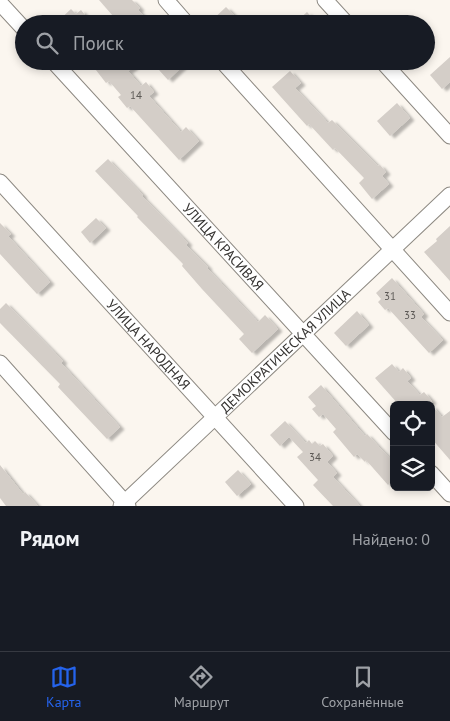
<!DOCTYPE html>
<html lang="ru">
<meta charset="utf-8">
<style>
body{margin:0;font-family:"PT Sans",sans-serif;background:#242831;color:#f1f3f6}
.controls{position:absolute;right:15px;bottom:15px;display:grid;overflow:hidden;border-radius:8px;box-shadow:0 2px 8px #0003}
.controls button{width:45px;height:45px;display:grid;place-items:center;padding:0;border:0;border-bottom:1px solid #363941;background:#171b24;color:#f1f3f6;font:25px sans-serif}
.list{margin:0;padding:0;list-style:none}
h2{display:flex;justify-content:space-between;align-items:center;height:65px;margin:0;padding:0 20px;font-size:21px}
h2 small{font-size:16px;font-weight:400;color:#9ea1a6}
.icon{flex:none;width:28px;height:28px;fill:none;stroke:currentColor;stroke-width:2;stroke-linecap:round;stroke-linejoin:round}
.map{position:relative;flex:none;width:450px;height:506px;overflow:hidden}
.search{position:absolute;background:#171b24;box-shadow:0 2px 8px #0003;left:15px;right:15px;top:15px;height:55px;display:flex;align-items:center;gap:12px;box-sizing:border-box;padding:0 18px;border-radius:28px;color:#9ea1a6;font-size:19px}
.sheet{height:145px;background:#171b24}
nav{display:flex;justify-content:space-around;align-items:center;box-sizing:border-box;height:70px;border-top:1px solid #363941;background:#171b24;font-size:14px;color:#9ea1a6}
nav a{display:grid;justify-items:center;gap:2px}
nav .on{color:#2563eb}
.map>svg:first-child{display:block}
.building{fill:#d4cec8;filter:url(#shadow)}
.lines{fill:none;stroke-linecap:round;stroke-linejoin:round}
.minor-casing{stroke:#8d8982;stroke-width:17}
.minor{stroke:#fff;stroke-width:15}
.labels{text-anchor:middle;stroke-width:5;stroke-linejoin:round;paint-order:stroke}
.number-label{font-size:11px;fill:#5c5956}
.street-label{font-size:14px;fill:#343230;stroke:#fbf6ef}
</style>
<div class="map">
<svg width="450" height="506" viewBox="0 0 450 506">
<defs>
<filter id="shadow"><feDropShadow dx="4.5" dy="2.5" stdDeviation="1" flood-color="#0004"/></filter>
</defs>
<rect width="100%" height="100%" fill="#fbf6ef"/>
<!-- building -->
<g class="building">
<path d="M99,0H132L140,8L138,10L151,24H120Z"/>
<path d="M226,7L236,17L229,24H208Z"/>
<path d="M71,9L76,14L81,10L89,20L85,24H55Z"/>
<path d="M307,12L318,24H294Z"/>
<path d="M450,57V82L442,89L430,75Z"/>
<path d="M89,61H129L134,67L128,71L141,86L146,82L154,92L149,96L181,132L186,127L199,141L179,160L130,106L127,108L118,97L121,95L109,81L106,83Z"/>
<path d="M158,61H188L168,80L159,70L163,66Z"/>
<path d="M290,71L301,83L295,88L328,123L332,120L378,166L380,165L386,172L382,176L389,184L372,199L359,183L364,178L335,148L333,150L309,124L307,126L272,87Z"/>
<path d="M397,103L410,118L390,136L377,121Z"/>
<path d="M108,159L143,195L142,196L188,243L186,245L208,267L207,268L258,322L265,315L278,329L252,353L239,339L244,334L202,289L182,266L183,264L137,217L138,216L95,171Z"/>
<path d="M96,218L106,228L90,243L81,232Z"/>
<path d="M0,223L11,234L8,236L50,282L37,294L0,254Z"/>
<path d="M450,226V281L424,252L437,241L436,239Z"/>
<path d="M392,278L424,314L421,317L443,340L429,353L388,308L385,310L378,302L381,299L376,293Z"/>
<path d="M6,303L63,361L61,363L120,427L107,439L58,387L60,384L0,323V309Z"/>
<path d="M357,311L369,325L346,346L334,333Z"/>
<path d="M392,364L399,372L403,368L411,378L407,381L420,395L424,392L432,401L428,405H399L375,378Z"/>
<path d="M321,385L365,436L367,434L394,463V479L388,485L366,460L365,462L357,454L354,457L333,432L336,429L323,414L319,417L312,409L316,406L308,397Z"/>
<path d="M431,405L442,417L450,411V460L431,438Z"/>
<path d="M285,421L306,443L309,440L312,444L315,441L320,446L323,444L333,456L327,462L337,473L333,477L360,506H333L313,485L318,480L297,457L303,452L289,437L280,446L270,435Z"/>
<path d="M0,465L23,494L25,492L38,506H6L0,498Z"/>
<path d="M238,470L251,484L237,496L225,482Z"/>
</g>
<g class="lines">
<defs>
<g id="minor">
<path d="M166,0L187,24"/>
<path d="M325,0L347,24"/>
<path d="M0,3L24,29"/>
<path id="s1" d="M53,61L394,433"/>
<path d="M222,61L450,313"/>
<path d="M382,61L450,136"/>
<path id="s2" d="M0,182L296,506"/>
<path d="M0,363L128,506"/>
<path d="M431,473L450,494"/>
<path id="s3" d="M121,506L450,195"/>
</g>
</defs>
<!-- minor casing -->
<use href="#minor" class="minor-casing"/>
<!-- minor -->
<use href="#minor" class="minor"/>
</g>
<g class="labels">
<!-- number labels -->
<g class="number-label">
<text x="136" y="99">14</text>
<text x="390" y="300">31</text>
<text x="410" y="319">33</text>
<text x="315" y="461">34</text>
</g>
<!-- street labels -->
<g class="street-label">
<text dy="5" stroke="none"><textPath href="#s1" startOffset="252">УЛИЦА КРАСИВАЯ</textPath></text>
<text dy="5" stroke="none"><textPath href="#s2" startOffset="220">УЛИЦА НАРОДНАЯ</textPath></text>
<text dy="5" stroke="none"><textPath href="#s3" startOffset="226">ДЕМОКРАТИЧЕСКАЯ УЛИЦА</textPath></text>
</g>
</g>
</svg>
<div class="controls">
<button><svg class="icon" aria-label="locate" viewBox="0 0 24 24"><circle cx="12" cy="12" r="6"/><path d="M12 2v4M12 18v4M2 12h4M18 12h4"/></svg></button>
<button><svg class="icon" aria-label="layers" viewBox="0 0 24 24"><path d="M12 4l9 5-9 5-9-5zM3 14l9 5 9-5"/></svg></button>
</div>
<div class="search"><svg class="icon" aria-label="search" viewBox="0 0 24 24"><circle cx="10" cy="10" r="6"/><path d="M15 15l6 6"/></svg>Поиск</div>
</div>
<section class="sheet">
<h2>Рядом<small>Найдено: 0</small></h2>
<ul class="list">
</ul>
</section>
<nav>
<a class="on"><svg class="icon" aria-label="map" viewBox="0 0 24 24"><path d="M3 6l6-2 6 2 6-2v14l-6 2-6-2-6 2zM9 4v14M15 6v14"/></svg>Карта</a>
<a><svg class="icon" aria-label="directions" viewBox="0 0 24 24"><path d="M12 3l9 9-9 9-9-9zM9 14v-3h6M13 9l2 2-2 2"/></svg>Маршрут</a>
<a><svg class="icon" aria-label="saved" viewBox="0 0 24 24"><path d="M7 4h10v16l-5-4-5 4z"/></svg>Сохранённые</a>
</nav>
